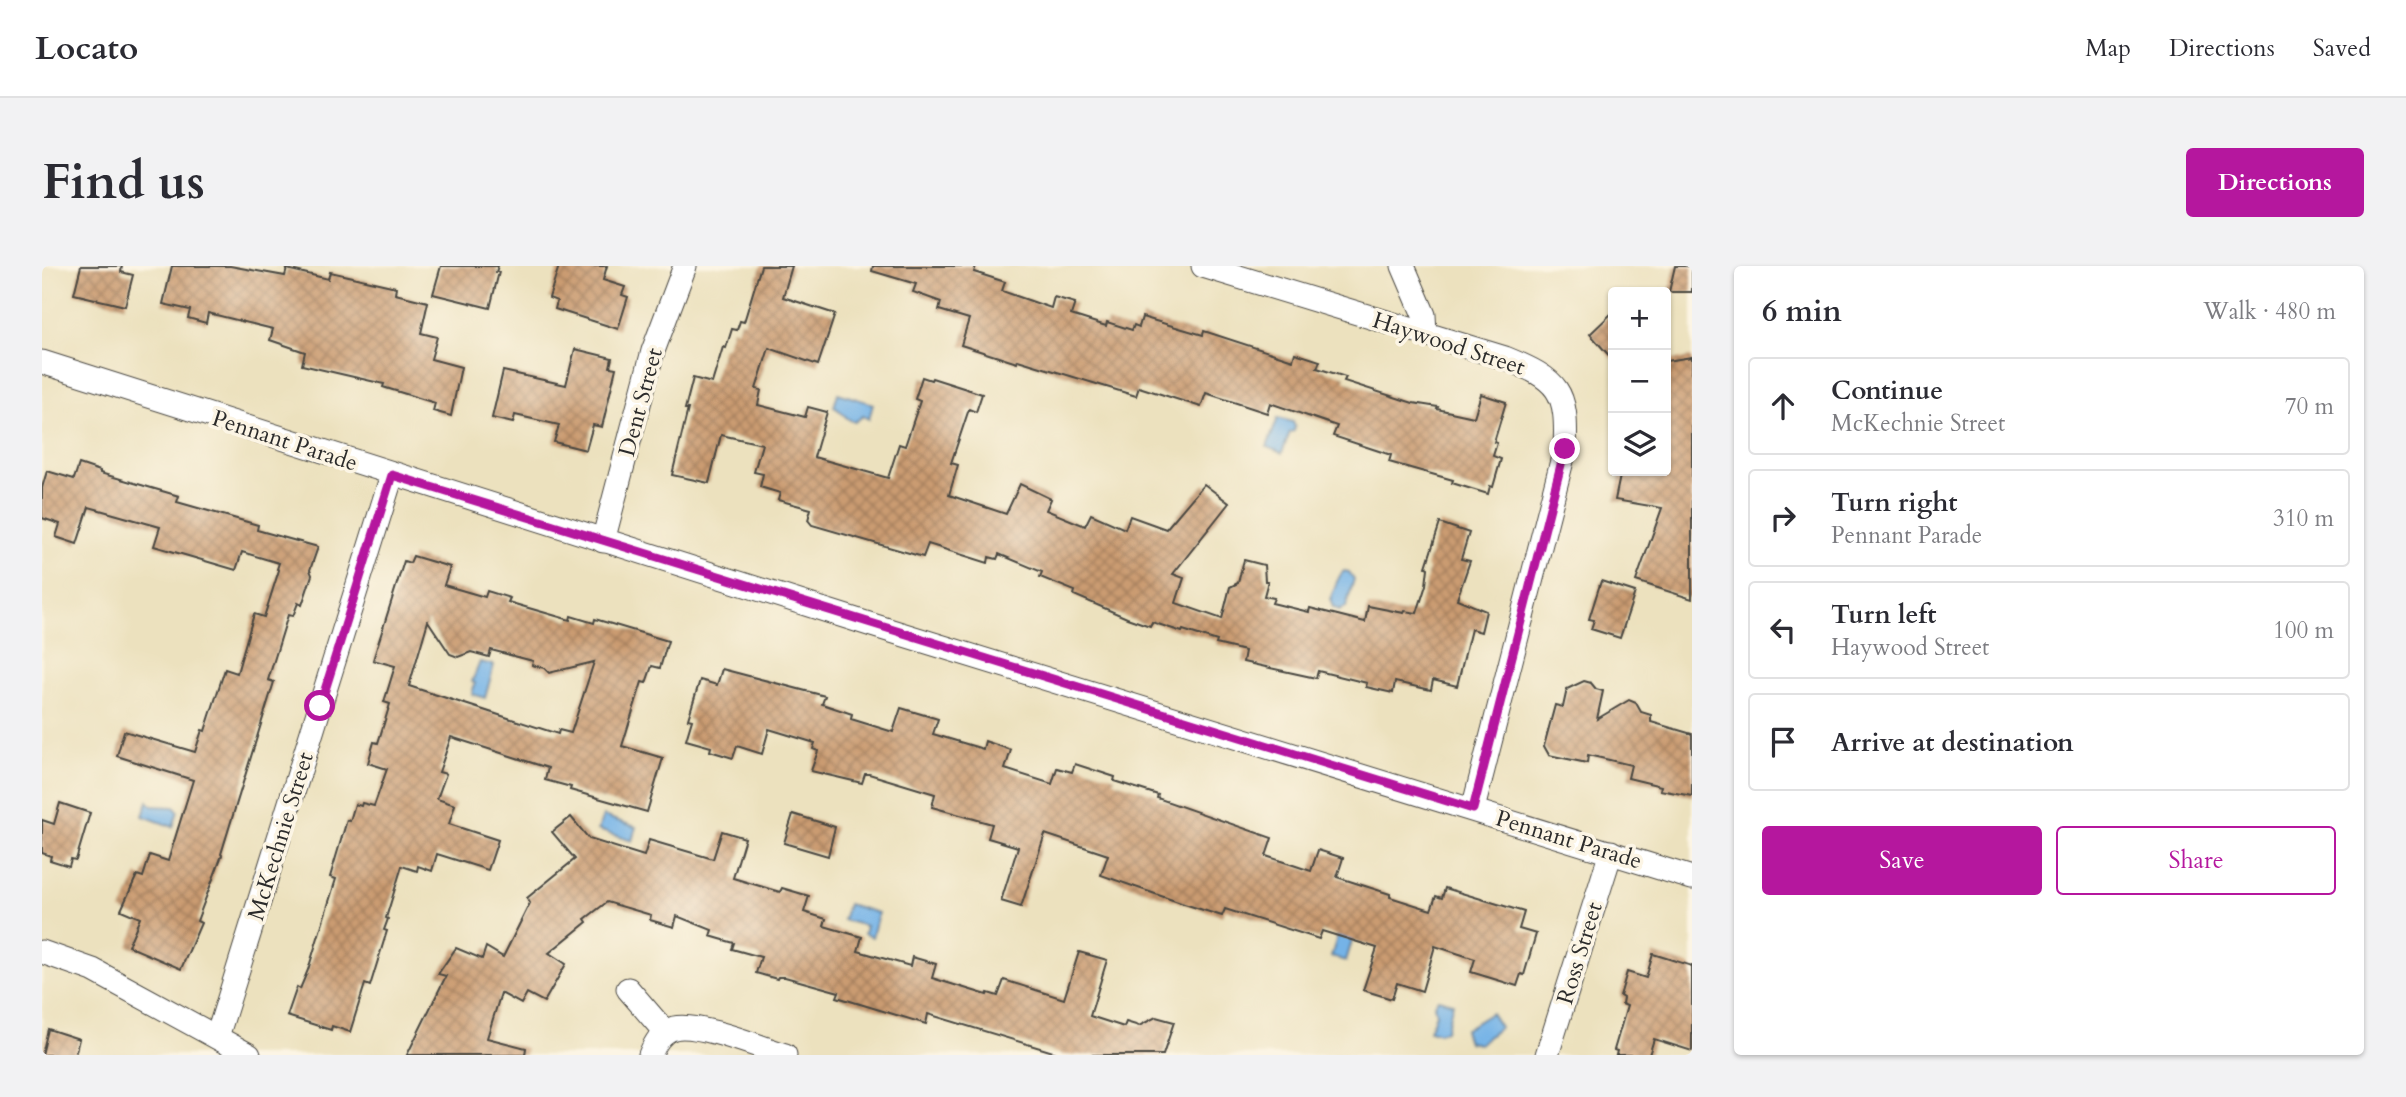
<!DOCTYPE html>
<meta charset="utf-8">
<style>
body{margin:0;font-family:Cardo,serif;background:#f2f2f3;color:#2b2b33}
.controls{position:absolute;right:21px;top:21px;display:grid;overflow:hidden;border-radius:7px;box-shadow:0 2px 5px #0004}
.controls button{width:63px;height:63px;display:grid;place-items:center;padding:0;border:0;border-bottom:2px solid #e1e1e2;background:#fff;color:#2b2b33;font:35px sans-serif}
.stop{position:absolute;width:21px;height:21px;margin:-16px;border:5px solid #b5179e;border-radius:50%;background:#fff}
.stop.end{background:#b5179e;border-color:#fff;box-shadow:0 2px 7px #0008}
.list{margin:0;padding:0;list-style:none}
h2{display:flex;justify-content:space-between;align-items:center;height:91px;margin:0;padding:0 28px;font-size:30px}
h2 small{font-size:23px;font-weight:400;color:#7c7c81}
.list li{display:grid;grid-template-columns:46px 1fr auto;gap:21px;align-items:center;box-sizing:border-box;height:98px;margin:0 14px 14px;padding:0 14px;border:2px solid #e1e1e2;border-radius:7px}
.list b{display:block;font-size:26px;white-space:nowrap}
.list p{margin:0;font-size:23px;white-space:nowrap;color:#7c7c81}
.list em{font-size:23px;font-style:normal;color:#7c7c81}
.actions{display:flex;gap:14px;padding:21px 28px}
.actions a{flex:1;padding:16px 0;border:2px solid #b5179e;border-radius:7px;text-align:center;font-size:24px;color:#b5179e}
.actions .main{background:#b5179e;color:#fff}
.icon{flex:none;width:38px;height:38px;fill:none;stroke:currentColor;stroke-width:2;stroke-linecap:round;stroke-linejoin:round}
.map{position:relative;flex:none;width:1650px;height:789px;overflow:hidden;border-radius:7px}
header{display:flex;align-items:center;gap:42px;box-sizing:border-box;height:98px;padding:0 35px;background:#fff;border-bottom:2px solid #e1e1e2}
header strong{font-size:33px}
nav{display:flex;gap:38px;margin-inline-start:auto;font-size:24px}
.intro{display:flex;align-items:center;justify-content:space-between;box-sizing:border-box;height:168px;padding:0 42px}
h1{margin:0;font-size:49px}
.button{padding:18px 32px;border-radius:7px;background:#b5179e;color:#fff;font-size:24px;font-weight:700}
main{display:flex;gap:42px;padding:0 42px}
aside{flex:1;background:#fff;border-radius:7px;box-shadow:0 2px 5px #0004}
.map>svg:first-child{display:block}
.water{fill:#74b3e7;stroke:#506f89;stroke-width:2}
.building{fill:url(#building-cross-hatch);fill-rule:evenodd}
.lines{fill:none;stroke-linecap:round;stroke-linejoin:round}
.minor-casing{stroke:#484641;stroke-width:25}
.minor{stroke:#fff;stroke-width:23}
.route{stroke:#b5179e;stroke-width:9}
.labels{text-anchor:middle;stroke-width:7;stroke-linejoin:round;paint-order:stroke}
.street-label{font-size:23px;fill:#2b2b2b;stroke:#fcf5e5}
</style>
<header>
<strong>Locato</strong>
<nav><a>Map</a><a>Directions</a><a>Saved</a></nav>
</header>
<div class="intro"><h1>Find us</h1><a class="button">Directions</a></div>
<main>
<div class="map">
<svg width="1650" height="789" viewBox="0 0 1650 789">
<defs>
<pattern id="building-cross-hatch" width="8" height="8" patternUnits="userSpaceOnUse" patternTransform="scale(1.75)"><rect width="8" height="8" fill="#ca9b71"/><path d="M0 0l8 8M0 8l8-8" fill="none" stroke="#a47f5d"/></pattern>
</defs>
<rect width="100%" height="100%" fill="#fcf5e5"/>
<filter id="ink" filterUnits="userSpaceOnUse"><feTurbulence type="fractalNoise" baseFrequency=".0143" numOctaves="2"/><feDisplacementMap in="SourceGraphic" scale="14" xChannelSelector="R" yChannelSelector="G"/><feConvolveMatrix kernelMatrix="1 2 1 2 8 2 1 2 1" color-interpolation-filters="sRGB"/></filter>
<filter id="wash" filterUnits="userSpaceOnUse"><feTurbulence type="fractalNoise" baseFrequency=".00686" numOctaves="4" result="noise"/><feDisplacementMap in="SourceGraphic" scale="28" xChannelSelector="R" yChannelSelector="G"/><feGaussianBlur stdDeviation="1.57" result="paint"/><feColorMatrix in="noise" values="0 0 0 0 0 0 0 0 0 0 0 0 0 0 0 0 0 1.4 0 .05"/><feComposite in="paint" operator="in"/></filter>
<g filter="url(#wash)">
<rect width="100%" height="100%" fill="#ece1be"/>
<!-- water -->
<g class="water">
<path d="M796,127L831,138L827,153L821,150L813,156C803,154 800,144 792,141Z"/>
<path d="M1236,152L1251,156L1253,161L1252,165L1248,166L1240,187L1225,181Z"/>
<path d="M1302,305L1307,306L1312,313L1304,341L1297,344L1291,341L1288,333C1293,324 1295,310 1302,305Z"/>
<path d="M438,396L452,399L443,432L430,428L433,417L430,416Z"/>
<path d="M106,535L110,540L132,541L136,545L131,561L101,550Z"/>
<path d="M561,550L594,561L590,575L556,564Z"/>
<path d="M806,638L836,647L830,671L822,668L824,660L801,654Z"/>
<path d="M1298,661L1313,665L1304,695L1289,691Z"/>
<path d="M1396,733L1411,737L1404,764L1397,767L1387,764L1394,748L1392,740Z"/>
<path d="M1449,747L1458,761L1437,778L1426,776L1422,764Z"/>
</g>
<g id="blocks">
<!-- building -->
<g class="building">
<path d="M39,0H80L79,6L91,9L83,40L32,28Z"/>
<path d="M130,0H188L243,10L245,3L286,13L288,6L354,21L353,28L386,36L379,67L395,71L389,93L419,101L409,150L391,145L393,137L341,121L342,118L260,99L263,86L228,74L231,63L166,47L164,57L146,52L148,44L121,38Z"/>
<path d="M399,0H456L454,6H457L448,42L391,28Z"/>
<path d="M517,0H565L561,14L583,21L580,29L586,31L576,63L513,43L515,35L507,32Z"/>
<path d="M719,0H750L741,31L793,48L776,99L727,82L714,123L719,124L716,139L763,151L766,141L785,146L772,191L846,212L857,178L863,180L878,135L873,133L880,111L889,114L890,112L940,128L934,146L927,143L909,197L916,199L907,229L964,248L978,218L1009,233L1004,244L1043,260L1049,248L1083,263L1088,250L1124,263L1162,218L1187,237L1131,308L1142,312L1134,337L1180,353L1188,321L1196,317L1202,294L1222,299L1223,315H1226L1222,330L1232,332L1230,337L1267,346L1268,342L1323,356L1326,340L1362,347L1363,345L1375,347L1384,319L1386,302L1384,301L1398,257L1427,267L1419,293L1428,295L1415,333L1444,345L1439,366L1429,363L1415,420L1391,414L1389,424L1353,416L1351,427L1324,421L1325,417L1276,405L1274,412L1201,396L1203,385L1174,378L1175,375L1141,364L1140,366L1110,356L1108,360L1085,352L1032,329L1033,325L998,311L1000,306L957,288L955,293L947,291L946,297L886,278L881,291L770,259L766,254L769,243L736,234L738,227L718,221L721,208L712,206L720,178L679,169L667,217L630,209L646,143H643L651,112L670,117L681,81L684,82L690,63L695,64L698,55L702,56Z"/>
<path d="M831,0H934L932,6L963,16L960,25L1009,42L1012,31L1033,37L1029,49L1064,60L1065,56L1090,64L1092,59L1097,61L1100,51L1161,69L1162,65L1251,94L1253,87L1278,95L1275,102L1304,111L1302,115L1371,137L1396,141L1395,143L1432,151L1439,128L1464,136L1452,176L1455,177L1451,190L1459,193L1451,221L1448,220L1446,228L1410,217L1411,214L1347,196L1349,189L1291,170L1295,160L1228,137L1225,147L1164,127L1159,141L1097,121L1094,130L976,94L975,97L919,79L927,53L897,44L899,36L871,26L874,18L830,5Z"/>
<path d="M1633,0H1650V26H1627Z"/>
<path d="M1571,46V94L1548,68Z"/>
<path d="M533,83L570,92L568,101L574,102L560,161L551,159L544,184L512,176L517,159L473,149L471,157L450,152L461,105L524,119Z"/>
<path d="M1650,91V333L1594,315L1620,242L1573,234L1579,205H1624V95Z"/>
<path d="M37,198L58,205V207L137,230L135,236L216,259L215,264L276,281L268,304L270,309L260,339L256,337L251,350L246,349L226,414L232,416L179,588L180,589L155,655L159,657L139,703L86,680L98,652L79,644L95,609L101,611L108,589L126,595L151,514L75,490L82,465L153,486L160,464L163,465L183,403L195,407L212,348L222,351L237,304L235,303L237,297L200,286L194,304L112,280L118,261L47,241L35,278L14,271L18,258L0,252V222L5,205L32,213Z"/>
<path d="M371,290L408,301L402,319L443,331L445,325L468,332L466,336L528,354L529,350L552,357L553,353L626,375L618,402L610,400L604,417L600,416L580,480L621,492L605,546L528,524L529,521L503,514L506,502L409,471L397,506L404,508L395,533L413,539L407,558L456,574L446,604L395,588L390,605L376,600L375,605L360,600L344,652L346,653L342,664L345,665L328,720L323,718L308,766L290,760L289,764L245,750L255,721L258,723L266,704L294,613L288,611L305,554L308,555L313,538L319,540L320,537L332,540L345,503L326,497L332,476L336,477L348,438L342,436L353,400L331,394L362,295L368,297ZM386,355L408,388L416,391L429,386L447,391L449,384L491,395L490,399L502,402L507,407L552,396L529,467L517,464L516,468L367,420Z"/>
<path d="M1559,315L1593,326L1578,372L1549,363L1552,354L1547,353Z"/>
<path d="M680,403L783,430L780,438L810,448L809,453L851,466L859,442L896,453L891,468L941,483L943,475L969,484L963,503L1010,518L1015,502L1030,506L1033,498L1073,511L1072,515L1116,529L1115,532L1230,572L1224,590L1269,605L1276,584L1301,592L1295,611L1348,628V631L1389,644L1394,630L1400,632L1403,622L1482,646L1477,663L1494,668L1482,709L1479,708L1475,720L1429,706L1433,693L1393,680L1380,725L1355,717L1350,733L1321,724L1335,682L1280,665L1277,673L1183,643L1180,650L1139,637L1059,609L1066,589L1003,568L979,641L959,635L976,581L946,572L950,558L890,541L893,528L827,508H823L820,517L769,505L776,485L771,483L773,477L727,463L720,488L695,480L691,492L668,485L669,481L644,474L650,454L646,453L658,414L675,419Z"/>
<path d="M1542,415L1549,417L1554,423L1561,425L1555,453L1587,434L1594,437L1599,446L1609,449V456L1650,468V530L1618,524L1619,520L1586,512L1589,499L1546,489L1545,497L1507,489L1502,480L1513,439L1521,441L1525,423Z"/>
<path d="M18,537L48,547L34,594L29,593L27,600L8,594L9,590L0,587V554L12,558Z"/>
<path d="M751,548L793,561L786,590L742,577Z"/>
<path d="M529,551L547,573L602,590L607,574L671,593L680,565L703,572L691,612L738,626L740,622L767,630L762,646L784,653L782,660L820,671L816,685L868,700L870,691L894,698L890,712L945,729L946,727L956,730L962,714L1022,733L1037,686L1065,694L1048,750L1082,761L1084,756L1097,760L1114,751L1132,756L1121,789H1021L886,748L884,758L795,731L797,726L743,711H736L735,713L714,707L719,691L690,683L692,677L668,670L670,664L635,650L632,661L608,654L609,649L565,636L543,653L545,656L507,687L524,698L502,736L485,727L479,738L459,727L445,772L484,782L483,789H365L404,710L396,708L414,682L440,693L444,681L461,691L488,637L485,632L533,593L510,566Z"/>
<path d="M1611,688L1650,700V785L1612,773L1607,789H1574L1575,785L1572,784L1585,740L1580,738L1581,732L1578,730L1585,706L1604,712Z"/>
<path d="M6,763L37,773L33,789H0Z"/>
</g>
</g>
</g>
<g filter="url(#ink)">
<use href="#blocks" fill-opacity="0" stroke="#484641" stroke-width="2"/>
<g class="lines">
<defs>
<g id="minor">
<path d="M1161,0L1463,92C1517,114 1526,124 1523,183L1431,543"/>
<path d="M1361,0L1382,49L1383,67"/>
<path d="M0,96L830,359L1650,612"/>
<path d="M561,275L611,85L643,0"/>
<path d="M0,686L51,704L207,789"/>
<path d="M586,723L623,766"/>
<path d="M175,771L350,209"/>
<path d="M608,789C613,777 619,766 632,762C655,756 718,781 743,789"/>
<path d="M1505,789L1569,586"/>
</g>
</defs>
<!-- minor casing -->
<use href="#minor" class="minor-casing"/>
<!-- minor -->
<use href="#minor" class="minor"/>
</g>
</g>
<g class="lines" filter="url(#ink)">
<!-- route -->
<path class="route" d="M278,440L350,209L1431,543L1523,183"/>
</g>
<g class="labels">
<!-- street labels -->
<g class="street-label">
<text transform="translate(1407 77) rotate(18)" y="8">Haywood Street</text>
<text transform="translate(598 136) rotate(-75)" y="8">Dent Street</text>
<text transform="translate(243 174) rotate(18)" y="8">Pennant Parade</text>
<text transform="translate(238 570) rotate(-73)" y="8">McKechnie Street</text>
<text transform="translate(1527 573) rotate(17)" y="8">Pennant Parade</text>
<text transform="translate(1537 687) rotate(-73)" y="8">Ross Street</text>
</g>
</g>
</svg>
<div class="controls">
<button>+</button>
<button>−</button>
<button><svg class="icon" aria-label="layers" viewBox="0 0 24 24"><path d="M12 4l9 5-9 5-9-5zM3 14l9 5 9-5"/></svg></button>
</div>
<div class="stop" style="left:278px;top:440px"></div>
<div class="stop end" style="left:1523px;top:183px"></div>
</div>
<aside>
<h2>6 min<small>Walk · 480 m</small></h2>
<ul class="list">
<li><svg class="icon" aria-label="ahead" viewBox="0 0 24 24"><path d="M12 20V5M6 11l6-6 6 6"/></svg><div><b>Continue</b><p>McKechnie Street</p></div><em>70 m</em></li>
<li><svg class="icon" aria-label="right" viewBox="0 0 24 24"><path d="M7 20v-9h11M14 6l5 5-5 5"/></svg><div><b>Turn right</b><p>Pennant Parade</p></div><em>310 m</em></li>
<li><svg class="icon" aria-label="left" viewBox="0 0 24 24"><path d="M17 20v-9H6M10 6l-5 5 5 5"/></svg><div><b>Turn left</b><p>Haywood Street</p></div><em>100 m</em></li>
<li><svg class="icon" aria-label="arrive" viewBox="0 0 24 24"><path d="M6 21V4h12l-3 4 3 4H6"/></svg><div><b>Arrive at destination</b></div></li>
</ul>
<div class="actions"><a class="main">Save</a><a>Share</a></div>
</aside>
</main>
